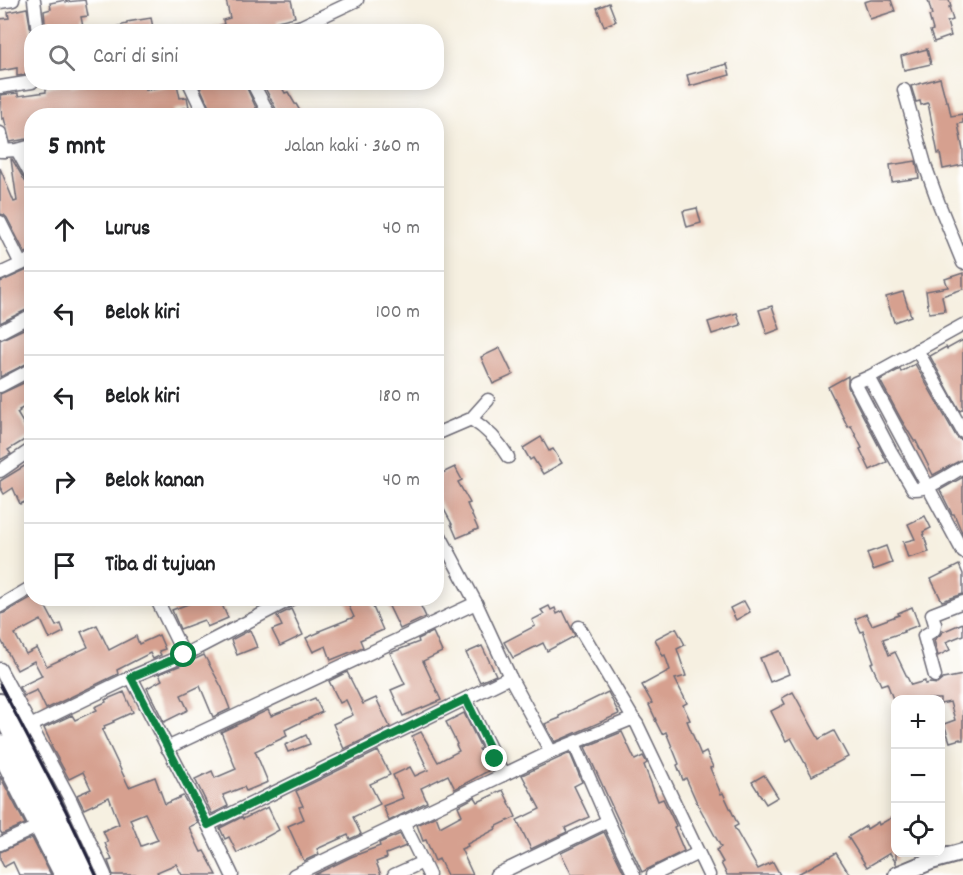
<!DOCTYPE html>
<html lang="id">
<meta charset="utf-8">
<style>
body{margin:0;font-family:Dekko,sans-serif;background:#f2f2f2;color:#202124}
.controls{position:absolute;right:18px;bottom:18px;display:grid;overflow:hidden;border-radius:12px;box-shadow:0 3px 15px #0003}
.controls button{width:54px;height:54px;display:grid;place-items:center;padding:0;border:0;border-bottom:2px solid #e0e0e0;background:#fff;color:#202124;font:30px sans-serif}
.stop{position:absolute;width:18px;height:18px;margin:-14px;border:4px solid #0b8043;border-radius:50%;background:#fff}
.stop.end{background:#0b8043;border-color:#fff;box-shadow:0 2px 6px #0008}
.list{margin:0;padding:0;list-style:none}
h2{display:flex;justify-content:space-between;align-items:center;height:78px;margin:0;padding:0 24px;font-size:26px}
h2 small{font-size:20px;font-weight:400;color:#757577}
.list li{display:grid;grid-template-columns:39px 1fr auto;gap:18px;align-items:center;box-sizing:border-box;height:84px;padding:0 24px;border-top:2px solid #e0e0e0}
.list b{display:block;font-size:22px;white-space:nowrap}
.list em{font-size:20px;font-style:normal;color:#757577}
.icon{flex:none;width:33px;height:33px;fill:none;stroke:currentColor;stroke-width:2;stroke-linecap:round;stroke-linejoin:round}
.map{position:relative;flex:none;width:963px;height:875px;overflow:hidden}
.search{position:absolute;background:#fff;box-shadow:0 3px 15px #0003;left:24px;top:24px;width:420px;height:66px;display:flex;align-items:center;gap:15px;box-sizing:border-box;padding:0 21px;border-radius:24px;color:#757577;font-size:22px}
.panel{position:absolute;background:#fff;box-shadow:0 3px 15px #0003;left:24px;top:108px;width:420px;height:498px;border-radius:24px}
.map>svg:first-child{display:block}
.building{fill:#d6a08f;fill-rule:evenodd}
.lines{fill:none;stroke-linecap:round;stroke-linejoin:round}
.street-casing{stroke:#6c6a75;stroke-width:15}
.secondary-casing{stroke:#6c6a75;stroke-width:20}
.highway-casing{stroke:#6c6a75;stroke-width:26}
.street{stroke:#fff;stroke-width:12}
.secondary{stroke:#fff;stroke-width:16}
.highway{stroke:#fff;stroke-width:22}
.rail{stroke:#22223b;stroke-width:3}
.route{stroke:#0b8043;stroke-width:8}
</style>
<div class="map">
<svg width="963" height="875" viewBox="0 0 963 875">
<rect width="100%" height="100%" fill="#fff"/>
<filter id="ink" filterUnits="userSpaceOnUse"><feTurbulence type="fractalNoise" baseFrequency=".0167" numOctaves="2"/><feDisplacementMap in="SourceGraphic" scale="12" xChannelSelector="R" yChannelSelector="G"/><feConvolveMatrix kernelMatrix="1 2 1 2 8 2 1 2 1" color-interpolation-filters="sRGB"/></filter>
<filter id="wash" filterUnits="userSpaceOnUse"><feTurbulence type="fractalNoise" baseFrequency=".008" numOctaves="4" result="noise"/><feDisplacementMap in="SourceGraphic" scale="24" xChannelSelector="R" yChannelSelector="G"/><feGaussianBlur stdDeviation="1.35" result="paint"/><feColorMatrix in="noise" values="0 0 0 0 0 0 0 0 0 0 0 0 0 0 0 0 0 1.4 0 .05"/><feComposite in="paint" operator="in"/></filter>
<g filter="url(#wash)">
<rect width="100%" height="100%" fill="#f6f0e1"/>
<g id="blocks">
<!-- building -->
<g class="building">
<path d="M66,0V2L85,0L88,16L81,17L84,32H46L44,11L51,9L50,3Z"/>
<path d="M226,0H291L295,17L277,21L278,24L276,26L252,32H207V29L224,24L223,20L230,18Z"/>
<path d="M871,0H891L895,11L870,19L864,2Z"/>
<path d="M928,0H949L951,7H949L953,20L947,22L951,36L934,42L930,31L933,30L929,16L932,15Z"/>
<path d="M609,3L616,21L604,26L597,8Z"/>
<path d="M27,8L32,37V74L17,76V68L0,71V19L9,18L8,12Z"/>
<path d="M151,18L154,32H112L111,28L127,24V22Z"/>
<path d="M927,49L931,64L904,70L901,56Z"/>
<path d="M727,64L730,75L690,86L687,75Z"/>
<path d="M940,78L946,101H948L951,116L963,114V123L958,124L963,150V165L943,169L940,153L938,154L928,103L921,105L920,101L916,102L911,86Z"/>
<path d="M95,82H144L145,90L177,84L180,98L187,97L189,107L174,110V116H112V114L101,116H32V138L10,142L4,118L2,119L0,95L18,93V96L46,92V88L71,84V86Z"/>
<path d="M198,82H244L258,112L250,116H213Z"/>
<path d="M262,82H279L285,93L288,92L295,104H296L303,116H281L279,112L278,113Z"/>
<path d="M11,159H12L25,181L32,189V251L25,253L7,218L4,215L0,214V168L14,202L17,201Z"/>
<path d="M916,161L919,178L892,182L890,165Z"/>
<path d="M697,208L701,223L687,227L683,211Z"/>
<path d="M32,268V307L0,323V282Z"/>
<path d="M963,273V289L942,296L945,311L929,313L926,291L948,287L945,279Z"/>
<path d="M903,292L911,316L894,322L886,297Z"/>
<path d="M772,306L780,329L767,334L759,310Z"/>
<path d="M737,313L741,325L712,334L708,322Z"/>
<path d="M32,325V339L28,341L30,343H28L32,349V361L0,377V340Z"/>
<path d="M963,340V409L960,411L930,356L946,347L947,349Z"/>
<path d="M500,348L513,375L493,384L481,357Z"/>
<path d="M915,364L956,436L959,439L963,440V459L933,475L916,441H914L902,421L880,380L900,369L901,372Z"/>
<path d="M848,376V387L887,462L870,470L860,449L862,448L851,426L848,427L828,387Z"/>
<path d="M32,379V403L19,410L20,411L17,413L31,436L8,450L11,454L0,460V394Z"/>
<path d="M541,437L549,451L553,449L562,463L543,474L533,458L530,460L523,448Z"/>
<path d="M26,465L32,475V499L20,504L13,488L4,494L0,487V481Z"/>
<path d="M455,467L462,480L458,482L470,503L467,504L478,529L457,538L451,524H452L436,495V476Z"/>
<path d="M963,477V535L954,514H952L940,490Z"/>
<path d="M925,516L931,528L923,532L929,552L908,558L903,542L915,539L908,524Z"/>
<path d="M886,546L892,563L873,570L867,553Z"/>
<path d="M959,565L963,574V594L942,601L931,579Z"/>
<path d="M32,597V598H41L56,626L61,624L64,632L50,639L41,620L15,634L26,654L37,648L47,666L88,647L81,632L97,625L109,650L136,636L139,644L159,635L165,649L159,651L161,655L153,659L150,653L117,670L118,674L46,709L37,690L24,696L19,687L42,676L34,661L17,670L0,638V614L4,613Z"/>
<path d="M195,598H219L228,618L207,627L204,620L180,629L172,610L196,601Z"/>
<path d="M345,598H369L383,630L360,640L363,647L331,660L326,646L313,652L306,638L320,632L319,631L354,617Z"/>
<path d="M385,598H417L426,617L400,629Z"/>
<path d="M744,601L750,612L736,620L730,608Z"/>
<path d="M549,606L551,610L555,608L557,614L563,611L575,636L547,651L543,643L513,658L504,642L535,626L532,620L544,614L541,610Z"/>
<path d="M912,607L919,625L903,631L904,632L883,639L889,655L895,652L911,685L925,681V684L930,683L937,684L943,679L963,675V740H960V739L950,742L944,724L955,720L950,702L940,704V699H893L887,683L881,685L871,663L874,662L863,631L861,632L855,619L866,614L872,625L899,615L898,613Z"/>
<path d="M291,609L303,635L280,646L272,630L282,626L277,616Z"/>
<path d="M963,623V635L946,642L950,650L938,656L934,640L940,635L942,632Z"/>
<path d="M676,628L685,645L677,649L686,676L675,679L687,703L683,705L690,720L687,721L701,755L706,752L713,767L710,768L721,794L723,793L738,825L734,827L758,869L773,862L780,875H727L721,863L723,862L716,850L721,847L697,803L686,778L683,780L677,765L679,764L666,732L662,734L655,720H656L649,705L652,703L642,685L670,670L665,655L663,656L655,639Z"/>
<path d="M250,630L257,647L237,655L231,640Z"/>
<path d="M433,632L442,652L423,661L441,700L403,716L391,690L405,684L390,653L419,642L418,639Z"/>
<path d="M482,646L496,675L480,682L466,653Z"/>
<path d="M780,651L789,674L770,682L760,658Z"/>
<path d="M204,655L222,688L230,709L213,717L200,686L181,695L188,710L164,722L147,688L162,680L159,674L189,662Z"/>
<path d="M347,672L363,704L376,698L390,727L344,749L333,724L353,715L346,700L340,703L329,681Z"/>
<path d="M124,692L133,712L113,721L114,722L104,726L105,729L102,730L129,787L155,777L165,804L183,796L198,823L189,827L201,852L204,851L217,875H182L176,864L157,872L159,875H113L108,861L112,860L105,843L108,842L103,831L119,824L109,797L84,809L77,795L91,789L83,772L69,779L51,746L52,745L44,728L72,715L75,720L97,710L95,707L106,702L105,700ZM145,813L158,840L141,846L130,819Z"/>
<path d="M608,692L619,714L555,742L545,724L560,718L559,716Z"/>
<path d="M793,692L819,739L834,731L848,757L812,776L791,738L786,741L771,711L785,704L782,698Z"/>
<path d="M315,698L322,712L285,730L287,736L255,751L268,782L246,791L244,787L223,795L228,806L212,814L195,779L212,771L215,778L236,769L221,732L268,710L271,716Z"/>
<path d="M464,713L481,748L479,749L490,770L455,789L448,775L421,788L427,802L389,821L383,806L403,798L393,775L410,767L415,776L428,770L412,736L421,732L438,762L459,751L456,745L457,744L446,722Z"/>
<path d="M622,732L635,760L643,756L647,763L644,765L658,801L663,799L676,826L674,827L684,851L642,872L585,747Z"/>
<path d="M306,735L310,744L288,752L285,745Z"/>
<path d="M378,751L390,775L370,784L380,804L353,817L361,834L350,839L348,835L317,849L319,854L304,861L288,826L304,819L299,807L303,806L296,791Z"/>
<path d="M570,753L582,782L574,786L589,817L565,828L567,832L531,849L517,820L540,809L522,775Z"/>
<path d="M764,775L778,797L766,804L752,782Z"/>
<path d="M0,776L25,824L2,834L0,831Z"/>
<path d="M503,790L516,817L495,827L496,829L467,844L468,846L461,849L473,875H447L439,859L435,861L426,840L423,841L417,825L436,816L440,827L462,815L458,806L475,797L478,802Z"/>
<path d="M268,807L279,830L237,853L229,837L225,839L220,828L242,817L243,819Z"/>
<path d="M896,815V863L890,853L867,867L848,837L866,826L867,829L878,822L879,825Z"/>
<path d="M604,832L625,875H572L561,853Z"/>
<path d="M400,834L406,846L386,854L387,858L376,862L381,875H314L351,857L380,846L379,843Z"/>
<path d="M32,838L51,875H19L13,862L4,867L0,859V852Z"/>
<path d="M836,853L850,875H796L829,857Z"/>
</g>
</g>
</g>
<g filter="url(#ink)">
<use href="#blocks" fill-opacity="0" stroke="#6c6a75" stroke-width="1.5"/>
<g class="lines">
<defs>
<g id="street">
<path d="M34,0L38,32"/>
<path d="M0,2L13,0"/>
<path d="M281,32L302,26L357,0"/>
<path d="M189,82L205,116"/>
<path d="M252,82L270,116"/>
<path d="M0,87L32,82"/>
<path d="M904,90L926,168L939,204L963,263"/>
<path d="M0,133L4,151"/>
<path d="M17,150L32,177"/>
<path d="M0,151L17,150L32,146"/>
<path d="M0,222L21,264"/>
<path d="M0,274L32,259"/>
<path d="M963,325L869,377L855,383L890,450L913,489C929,490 949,475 963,467"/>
<path d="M0,332L32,315"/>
<path d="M917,350L963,432"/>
<path d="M869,377L963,552"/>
<path d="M0,386L32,369"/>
<path d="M471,419C487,429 498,440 508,457"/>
<path d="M436,434L471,419L488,400"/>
<path d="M0,471L32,449"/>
<path d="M436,528L476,603L510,677L551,752"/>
<path d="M156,598L184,655"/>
<path d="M0,606L32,587"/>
<path d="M579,627L634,720"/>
<path d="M0,669L70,799L105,875"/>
<path d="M935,676L924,636L934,630L935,624L932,614L963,602"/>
<path d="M131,677L208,825L232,875"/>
<path d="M466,699L503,775"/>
<path d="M30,726L131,677L184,655L293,598"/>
<path d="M574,743L608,821L634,875"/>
<path d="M167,748L476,603"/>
<path d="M403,822L429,875"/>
<path d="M208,825L510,677"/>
<path d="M0,844L41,825"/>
<path d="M294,875L551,752L629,720H634L637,724L709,875"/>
<path d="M394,875L423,862"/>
<path d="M496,875L608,821"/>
<path d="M653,875L698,853"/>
</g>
<path id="secondary" d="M897,875L931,861L963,852"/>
<g id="highway">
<path d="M0,705L59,820L85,875"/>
<path d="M0,746L66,875"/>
</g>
</defs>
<!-- street casing -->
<use href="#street" class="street-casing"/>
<!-- secondary casing -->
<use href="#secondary" class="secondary-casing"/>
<!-- highway casing -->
<use href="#highway" class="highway-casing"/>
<!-- street -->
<use href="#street" class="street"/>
<!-- secondary -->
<use href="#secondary" class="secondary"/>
<!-- highway -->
<use href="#highway" class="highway"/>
<!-- rail -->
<path class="rail" d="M0,684L66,811L96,875"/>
</g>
</g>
<g class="lines" filter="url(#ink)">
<!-- route -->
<path class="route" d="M184,655L131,677L208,825L466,699L495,759"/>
</g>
</svg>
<div class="controls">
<button>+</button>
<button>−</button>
<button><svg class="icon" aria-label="locate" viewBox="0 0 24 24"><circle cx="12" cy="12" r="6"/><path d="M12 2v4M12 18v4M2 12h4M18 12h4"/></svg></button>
</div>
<div class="stop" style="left:184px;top:655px"></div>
<div class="stop end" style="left:495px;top:759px"></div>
<div class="search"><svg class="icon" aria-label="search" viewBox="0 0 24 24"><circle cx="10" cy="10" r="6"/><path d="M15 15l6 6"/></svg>Cari di sini</div>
<section class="panel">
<h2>5 mnt<small>Jalan kaki · 360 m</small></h2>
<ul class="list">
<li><svg class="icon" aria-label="ahead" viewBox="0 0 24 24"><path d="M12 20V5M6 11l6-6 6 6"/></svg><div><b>Lurus</b></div><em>40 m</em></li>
<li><svg class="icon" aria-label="left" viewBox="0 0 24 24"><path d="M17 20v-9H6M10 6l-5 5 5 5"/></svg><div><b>Belok kiri</b></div><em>100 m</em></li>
<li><svg class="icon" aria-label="left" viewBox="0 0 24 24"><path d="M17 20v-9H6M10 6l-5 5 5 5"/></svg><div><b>Belok kiri</b></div><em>180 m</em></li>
<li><svg class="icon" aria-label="right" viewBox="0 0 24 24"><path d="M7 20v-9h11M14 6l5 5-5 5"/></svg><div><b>Belok kanan</b></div><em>40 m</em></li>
<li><svg class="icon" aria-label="arrive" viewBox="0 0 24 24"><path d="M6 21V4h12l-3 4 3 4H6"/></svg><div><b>Tiba di tujuan</b></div></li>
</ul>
</section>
</div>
